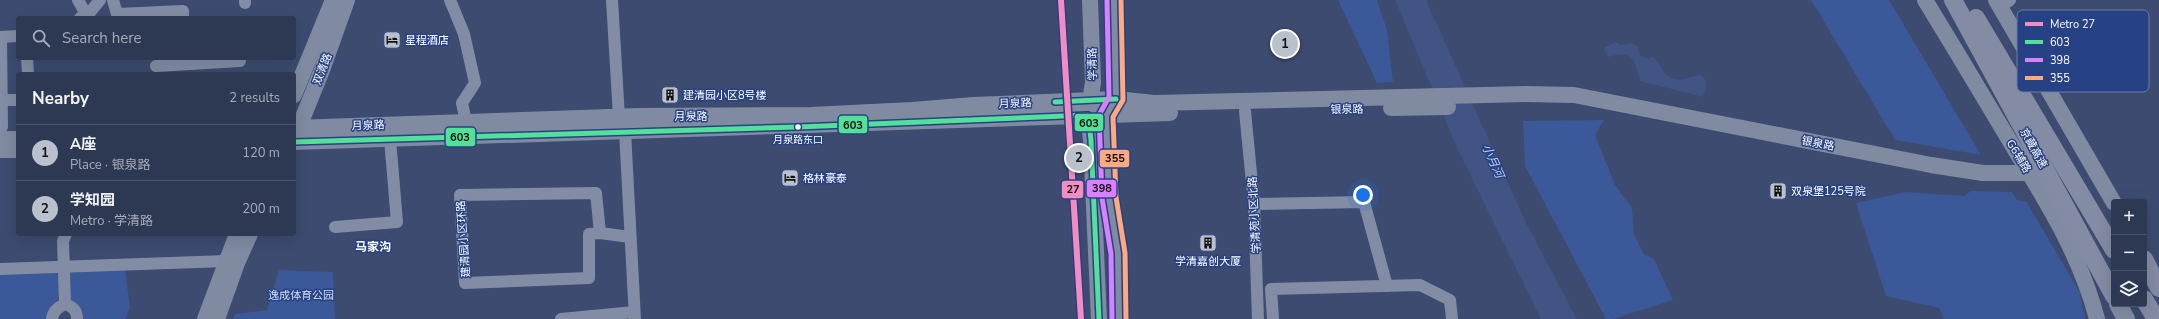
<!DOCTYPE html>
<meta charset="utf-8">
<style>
body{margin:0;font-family:"Nunito Sans","Noto Sans SC",sans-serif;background:#39435d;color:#f1f3f6}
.controls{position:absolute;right:12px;bottom:12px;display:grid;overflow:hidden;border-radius:4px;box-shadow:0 4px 16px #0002}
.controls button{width:36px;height:36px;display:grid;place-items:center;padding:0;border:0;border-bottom:1px solid #48526a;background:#2d3853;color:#f1f3f6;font:20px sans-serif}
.you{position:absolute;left:1363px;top:195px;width:14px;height:14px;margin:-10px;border:3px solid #fff;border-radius:50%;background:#1a73e8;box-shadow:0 0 0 6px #1a73e833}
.badge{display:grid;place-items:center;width:26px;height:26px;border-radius:50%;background:#bbc0cd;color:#111;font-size:13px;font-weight:700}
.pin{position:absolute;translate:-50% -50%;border:2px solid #fff;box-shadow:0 1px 4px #0006}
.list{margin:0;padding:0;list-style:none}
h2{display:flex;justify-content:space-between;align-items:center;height:52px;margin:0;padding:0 16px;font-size:17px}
h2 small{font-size:13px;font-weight:400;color:#a7acb8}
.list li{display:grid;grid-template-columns:26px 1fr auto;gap:12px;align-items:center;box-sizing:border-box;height:56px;padding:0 16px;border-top:1px solid #48526a}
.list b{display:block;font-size:15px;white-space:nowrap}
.list p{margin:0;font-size:13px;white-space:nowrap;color:#a7acb8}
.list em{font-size:13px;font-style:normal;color:#a7acb8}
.icon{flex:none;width:22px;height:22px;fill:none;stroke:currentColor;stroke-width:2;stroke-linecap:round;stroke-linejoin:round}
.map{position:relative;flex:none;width:2159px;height:319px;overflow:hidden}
.search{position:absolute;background:#2d3853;box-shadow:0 4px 16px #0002;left:16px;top:16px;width:280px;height:44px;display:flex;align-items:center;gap:10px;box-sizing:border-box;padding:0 14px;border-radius:4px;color:#a7acb8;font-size:15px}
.panel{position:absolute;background:#2d3853;box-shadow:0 4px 16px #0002;left:16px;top:72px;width:280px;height:164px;border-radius:4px}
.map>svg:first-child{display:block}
.green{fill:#3b5899}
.water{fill:#415483}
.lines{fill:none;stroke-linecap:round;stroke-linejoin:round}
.minor{stroke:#828ca5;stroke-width:12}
.major{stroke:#808ba2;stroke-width:16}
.highway{stroke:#838ca4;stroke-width:18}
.bus-1-casing{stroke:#274284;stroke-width:8}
.bus-2-casing{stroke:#274284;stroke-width:8}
.bus-3-casing{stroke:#274284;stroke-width:8}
.bus-1{stroke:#53e098;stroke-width:5}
.bus-2{stroke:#d880ff;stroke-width:5}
.bus-3{stroke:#ffa980;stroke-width:5}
.metro-1-casing{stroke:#274284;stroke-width:9}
.metro-1{stroke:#f38cc1;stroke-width:6}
.bus-dot{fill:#fff;stroke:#274284;stroke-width:1.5}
.labels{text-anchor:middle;stroke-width:3;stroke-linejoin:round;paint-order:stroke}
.bus-label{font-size:10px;fill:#fff;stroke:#274284}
.poi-label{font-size:11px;fill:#fff;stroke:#274284;text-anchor:start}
.street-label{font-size:11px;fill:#fff;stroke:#274284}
.park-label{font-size:11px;fill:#d3def6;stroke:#274284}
.water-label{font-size:12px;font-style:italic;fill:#bcccef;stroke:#274284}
.neighbourhood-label{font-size:12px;font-weight:bold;fill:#fff;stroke:#274284}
.key{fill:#274284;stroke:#687ba9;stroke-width:1}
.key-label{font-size:11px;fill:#fff}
.line-badge{stroke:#274284;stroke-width:1.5}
.pale-badge-label{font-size:11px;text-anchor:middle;font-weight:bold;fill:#111}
</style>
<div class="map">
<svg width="2159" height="319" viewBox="0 0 2159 319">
<rect width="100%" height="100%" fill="#3c4b6f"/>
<!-- green -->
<g class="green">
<path d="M1338,0H1377L1387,30L1393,82L1377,83Z"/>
<path d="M1811,0H1889L1981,155L1895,140Z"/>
<path d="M1604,120L1595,135L1615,185L1632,208L1634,235L1644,254L1654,259L1673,300L1613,319H1606L1525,166L1523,121Z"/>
<path d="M1971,191L2012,192L2017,200L2026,201L2079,291L2085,319H1944L1939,308L1886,296L1856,203L1906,192L1964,196Z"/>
<path d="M125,268L130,308L125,319H81L80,308L71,301L68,295L69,270Z"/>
<path d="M57,270C62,292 59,300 48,319H0V271Z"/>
<path d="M279,270L333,272L335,319H233L235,314L267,310Z"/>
</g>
<!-- water -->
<g class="water">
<path d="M1395,0H1426L1526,223L1577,319H1541L1458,150Z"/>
<path d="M1615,42L1621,45L1632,43L1637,46L1640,56L1649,59L1653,57C1660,62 1659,66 1664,72C1675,86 1688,76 1701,75L1707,82L1703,97L1640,81C1635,60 1633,49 1608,57L1604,48Z"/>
</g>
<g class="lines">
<!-- minor -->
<g class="minor">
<path d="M78,0L87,16"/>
<path d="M113,0L117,14L183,11V18"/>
<path d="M245,0V3"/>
<path d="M450,0L464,34L475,83L462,103L466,122"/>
<path d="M612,0L619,117"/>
<path d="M2000,7L2010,0"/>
<path d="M80,18L87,16L100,0"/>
<path d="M0,37L18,36"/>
<path d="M1,37L2,127"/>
<path d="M27,58L28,74"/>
<path d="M156,66L240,61"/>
<path d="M1,100H18"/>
<path d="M1245,111L1254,204L1258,319"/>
<path d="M625,131L635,319"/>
<path d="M1254,204L1364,202L1387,286"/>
<path d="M335,227L397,222L390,139"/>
<path d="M600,233L589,234V278L465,283L460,195L596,193L600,233L630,237"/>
<path d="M66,234L63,241L65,304C73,307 77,310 77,319"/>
<path d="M0,269L226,261"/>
<path d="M52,319C53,311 58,307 65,304"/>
<path d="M561,319L634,312"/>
<path d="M1273,319L1271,289L1420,285L1450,300L1452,319"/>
</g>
<!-- major -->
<g class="major">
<path d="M1090,0L1093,82L1088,115L1091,140L1099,319"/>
<path d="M1114,0L1116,99L1106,115L1109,198L1118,253L1119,319"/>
<path d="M1925,0C1955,49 1985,99 2014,148C2047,202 2081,257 2097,319"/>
<path d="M1996,0L2114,203"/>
<path d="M294,95L333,0"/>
<path d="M1391,108L1448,107"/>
<path d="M294,128L638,116L811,115L912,110L974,105L1116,99L1154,103L1526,94L1574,95L1931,165L1983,173H2029"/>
<path d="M295,137L322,70L347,0"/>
<path d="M0,139H18"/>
<path d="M294,142L1170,113"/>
<path d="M0,150H18"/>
<path d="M205,319L237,234"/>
<path d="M217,319L237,263L250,234"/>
</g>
<!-- highway -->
<g class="highway">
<path d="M1953,0L2114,296"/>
<path d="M1976,18L2114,250"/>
<path d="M2144,259L2159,288"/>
<path d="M2144,299L2156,319"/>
<path d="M2118,304L2126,319"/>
</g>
<defs>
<g id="bus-1">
<path d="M1055,102L1116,99"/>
<path d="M294,142L798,127L1088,115L1091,140L1099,319"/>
</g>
<path id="bus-2" d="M1107,0L1109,97L1099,115L1102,198L1111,254L1112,319"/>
<path id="bus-3" d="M1121,0L1123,100L1113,117L1116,197L1125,253L1126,319"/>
</defs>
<!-- bus-1 casing -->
<use href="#bus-1" class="bus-1-casing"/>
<!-- bus-2 casing -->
<use href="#bus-2" class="bus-2-casing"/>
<!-- bus-3 casing -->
<use href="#bus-3" class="bus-3-casing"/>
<!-- bus-1 -->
<use href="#bus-1" class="bus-1"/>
<!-- bus-2 -->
<use href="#bus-2" class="bus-2"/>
<!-- bus-3 -->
<use href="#bus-3" class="bus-3"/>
<defs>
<path id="metro-1" d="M1061,0L1081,319"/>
</defs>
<!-- metro-1 casing -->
<use href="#metro-1" class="metro-1-casing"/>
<!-- metro-1 -->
<use href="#metro-1" class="metro-1"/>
</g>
<!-- icons -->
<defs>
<symbol id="hotel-square" viewBox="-11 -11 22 22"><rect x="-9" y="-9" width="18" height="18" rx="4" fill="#bbc0cd" stroke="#274284"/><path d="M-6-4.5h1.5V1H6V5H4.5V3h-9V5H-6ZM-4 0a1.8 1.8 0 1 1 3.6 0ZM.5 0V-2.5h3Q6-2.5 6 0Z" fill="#111"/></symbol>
<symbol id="building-square" viewBox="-11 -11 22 22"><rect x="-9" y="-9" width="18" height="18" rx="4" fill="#bbc0cd" stroke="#274284"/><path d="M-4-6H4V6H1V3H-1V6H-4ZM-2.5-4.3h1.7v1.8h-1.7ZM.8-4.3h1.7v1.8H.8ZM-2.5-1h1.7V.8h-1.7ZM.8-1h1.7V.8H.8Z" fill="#111"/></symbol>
</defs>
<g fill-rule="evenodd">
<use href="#hotel-square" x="382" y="30" width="20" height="20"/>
<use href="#building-square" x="660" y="85" width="20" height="20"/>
<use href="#hotel-square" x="780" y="168" width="20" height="20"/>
<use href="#building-square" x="1768" y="181" width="20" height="20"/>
<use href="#building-square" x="1198" y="233" width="20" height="20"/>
</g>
<!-- markers -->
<circle class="bus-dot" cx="798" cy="127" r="3.5"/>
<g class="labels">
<!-- bus labels -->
<g class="bus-label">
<text x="798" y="143">月泉路东口</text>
</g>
<!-- poi labels -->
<g class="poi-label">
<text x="405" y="44">星程酒店</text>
<text x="683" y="99">建清园小区8号楼</text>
<text x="803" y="182">格林豪泰</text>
<text x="1791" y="195">双泉堡125号院</text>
<text x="1208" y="265" text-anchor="middle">学清嘉创大厦</text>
</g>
<!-- street labels -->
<g class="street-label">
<text transform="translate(1092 64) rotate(-91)" y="4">学清路</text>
<text transform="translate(322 69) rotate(-69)" y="4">双清路</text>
<text transform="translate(1015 103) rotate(-2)" y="4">月泉路</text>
<text transform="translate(1347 109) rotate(-1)" y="4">银泉路</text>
<text x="691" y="120">月泉路</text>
<text transform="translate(368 125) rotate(-2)" y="4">月泉路</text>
<text transform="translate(1818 143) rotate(11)" y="4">银泉路</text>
<text transform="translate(2034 148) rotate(61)" y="4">京藏高速</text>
<text transform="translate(2019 156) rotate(59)" y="4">G6辅路</text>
<text transform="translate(1254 215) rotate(-93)" y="4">学清苑小区北路</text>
<text transform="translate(463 239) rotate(-94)" y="4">建清园小区环路</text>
</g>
<!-- park labels -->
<g class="park-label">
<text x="301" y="299">逸成体育公园</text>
</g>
<!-- water labels -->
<g class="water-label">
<text transform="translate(1493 161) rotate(66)" y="4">小月河</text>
</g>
<!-- neighbourhood labels -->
<g class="neighbourhood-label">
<text x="373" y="251">马家沟</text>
</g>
</g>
<!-- legend -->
<rect x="2017" y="10" width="132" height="82" rx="6" class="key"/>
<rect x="2025" y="22" width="18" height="4" fill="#f38cc1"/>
<rect x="2025" y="40" width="18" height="4" fill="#53e098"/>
<rect x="2025" y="58" width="18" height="4" fill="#d880ff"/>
<rect x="2025" y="76" width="18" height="4" fill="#ffa980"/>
<g class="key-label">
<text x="2050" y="28">Metro 27</text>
<text x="2050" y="46">603</text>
<text x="2050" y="64">398</text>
<text x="2050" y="82">355</text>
</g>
<g class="line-badge">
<rect x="1074" y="113" width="30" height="19" rx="4" fill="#53e098"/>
<rect x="838" y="115" width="30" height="19" rx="4" fill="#53e098"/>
<rect x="445" y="127" width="31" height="20" rx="4" fill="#53e098"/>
<rect x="1099" y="149" width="31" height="19" rx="4" fill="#ffa980"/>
<rect x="1086" y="179" width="31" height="19" rx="4" fill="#d880ff"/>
<rect x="1061" y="180" width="23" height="19" rx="4" fill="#f38cc1"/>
</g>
<g class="pale-badge-label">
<text x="1089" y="127">603</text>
<text x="853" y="129">603</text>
<text x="460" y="141">603</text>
<text x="1115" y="162">355</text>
<text x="1102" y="192">398</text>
<text x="1073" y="193">27</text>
</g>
</svg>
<div class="controls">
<button>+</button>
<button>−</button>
<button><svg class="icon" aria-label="layers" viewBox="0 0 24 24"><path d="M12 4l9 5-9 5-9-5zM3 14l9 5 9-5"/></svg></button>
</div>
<div class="you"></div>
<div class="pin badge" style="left:1285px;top:44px">1</div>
<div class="pin badge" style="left:1079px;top:158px">2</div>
<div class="search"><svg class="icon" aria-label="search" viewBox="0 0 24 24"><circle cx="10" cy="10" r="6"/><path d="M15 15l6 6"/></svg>Search here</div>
<section class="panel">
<h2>Nearby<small>2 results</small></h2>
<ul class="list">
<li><span class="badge">1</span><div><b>A座</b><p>Place · 银泉路</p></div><em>120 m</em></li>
<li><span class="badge">2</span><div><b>学知园</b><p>Metro · 学清路</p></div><em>200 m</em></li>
</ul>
</section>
</div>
